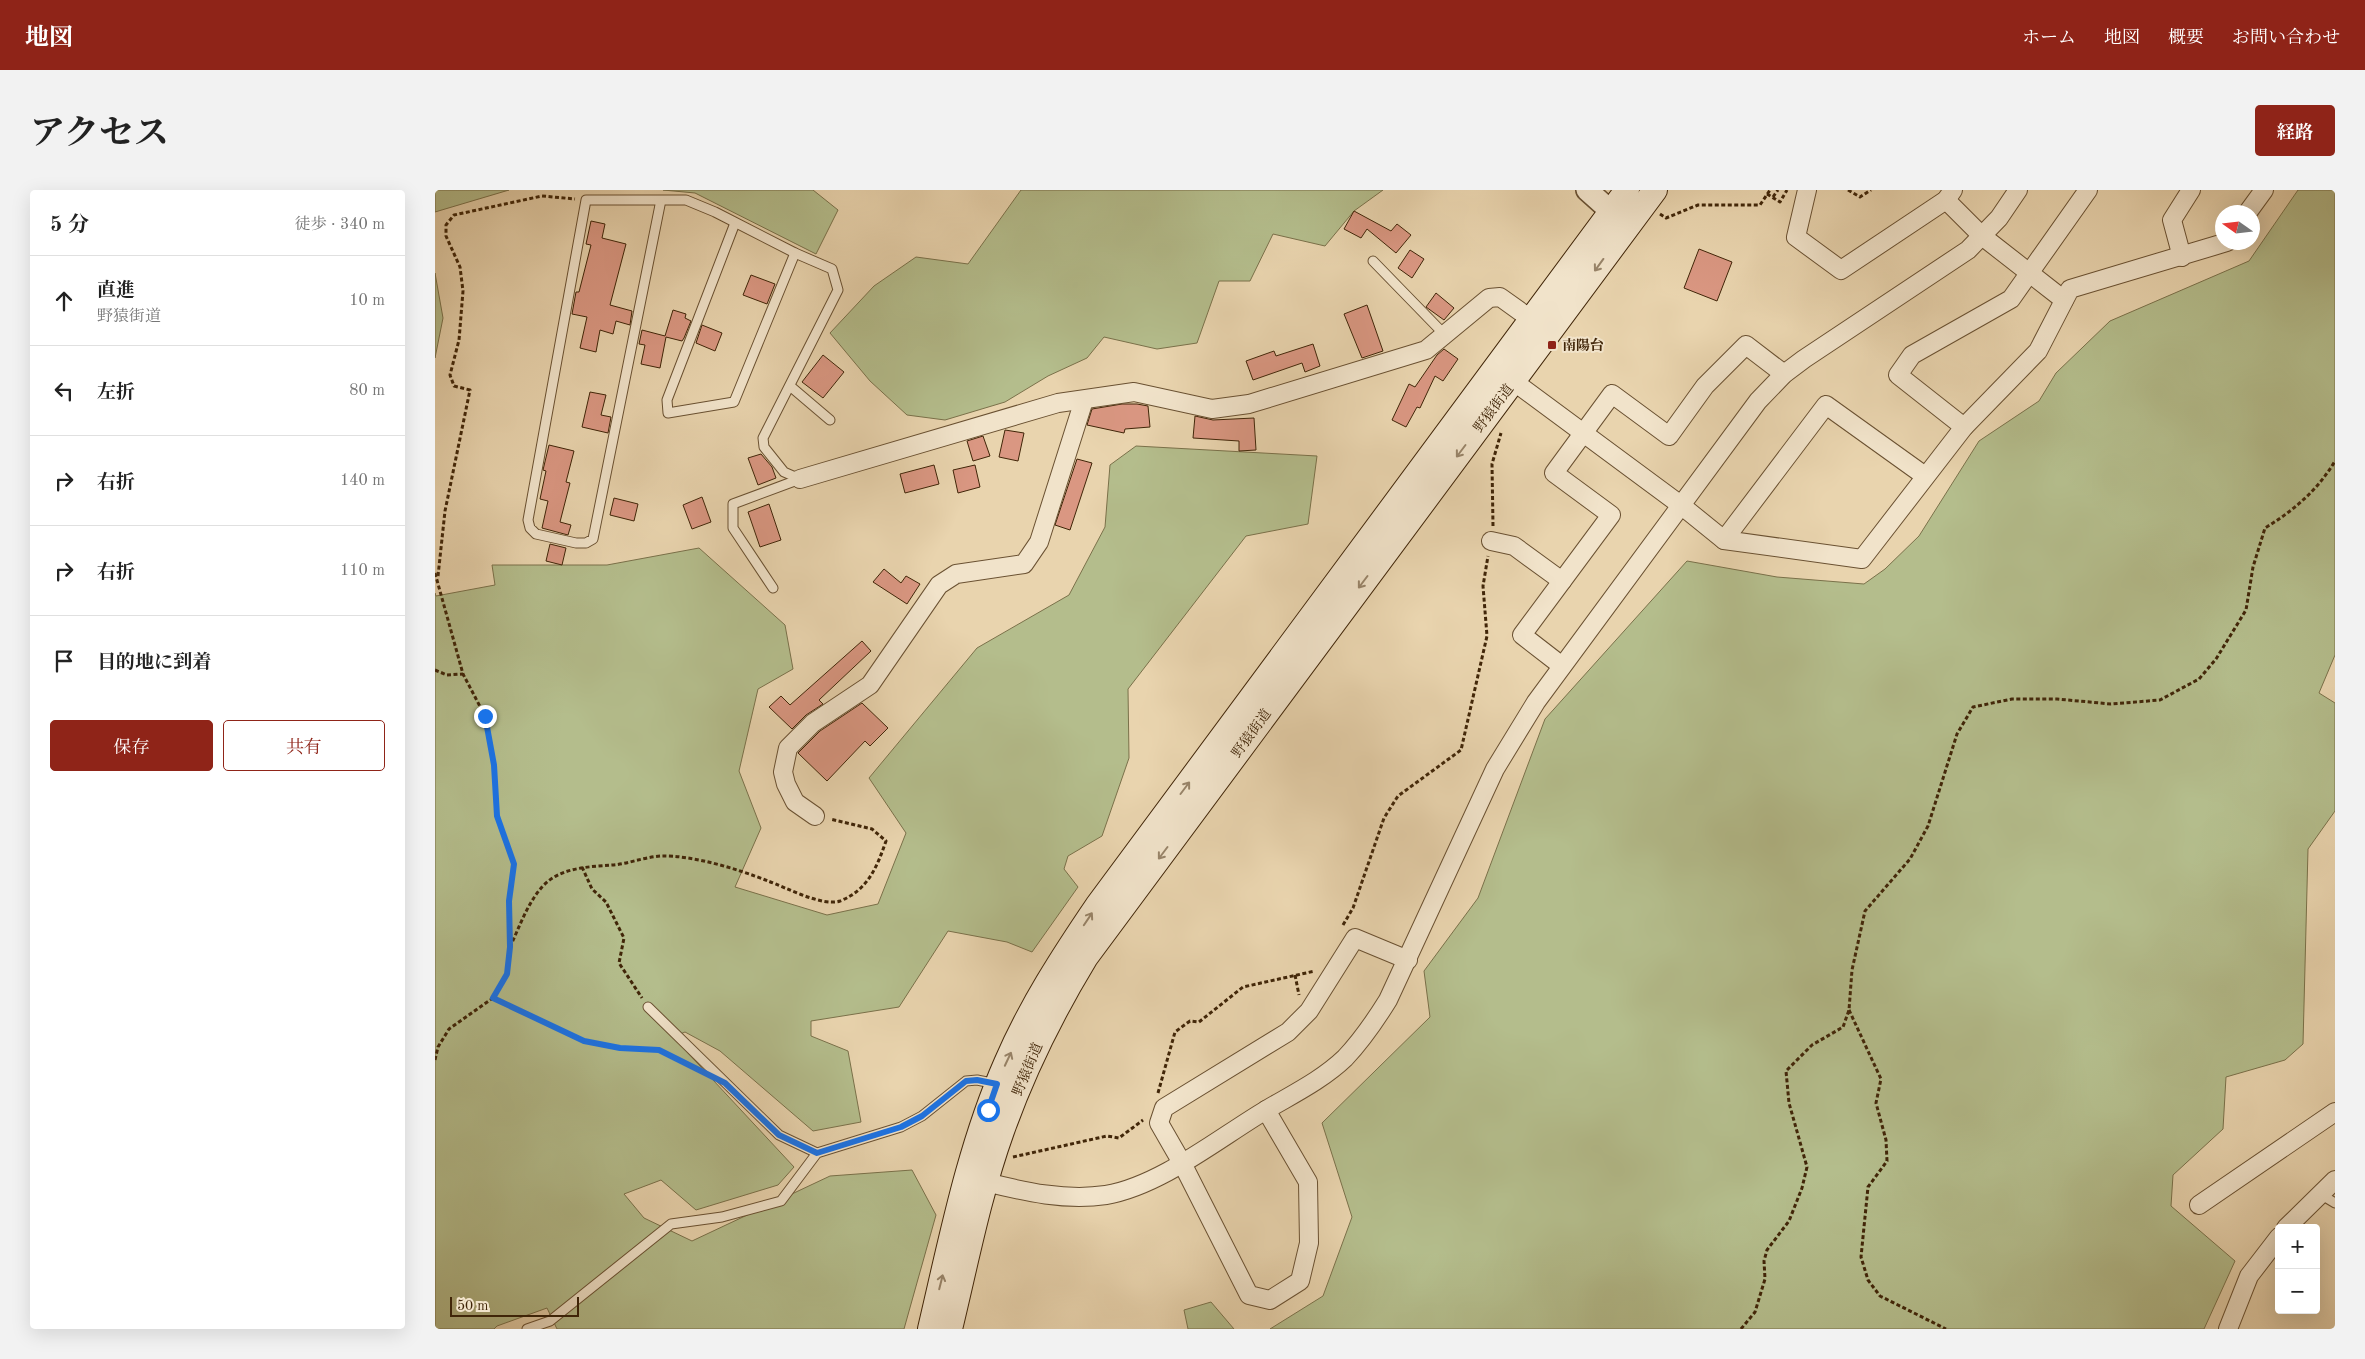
<!DOCTYPE html>
<html lang="ja">
<meta charset="utf-8">
<style>
body{margin:0;font-family:"Old Standard TT","Noto Serif JP",serif;background:#f2f2f2;color:#222}
.controls{position:absolute;right:15px;bottom:15px;display:grid;overflow:hidden;border-radius:5px;box-shadow:0 5px 20px #0002}
.controls button{width:45px;height:45px;display:grid;place-items:center;padding:0;border:0;border-bottom:1px solid #e0e0e0;background:#fff;color:#222;font:25px sans-serif}
.compass{position:absolute;left:1780px;top:15px;width:45px;height:45px;border-radius:50%;background:#fff;box-shadow:0 5px 20px #0002;rotate:284deg}
.scale{position:absolute;left:15px;bottom:12px;width:129px;box-sizing:border-box;padding-left:5px;border:2px solid #402508;border-top:0;font-size:14px;line-height:18px;white-space:nowrap;color:#402508;-webkit-text-stroke:4px #f1e3ca;paint-order:stroke}
.stop{position:absolute;width:15px;height:15px;margin:-11px;border:4px solid #1a73e8;border-radius:50%;background:#fff}
.stop.end{background:#1a73e8;border-color:#fff;box-shadow:0 1px 5px #0008}
.list{margin:0;padding:0;list-style:none}
h2{display:flex;justify-content:space-between;align-items:center;height:65px;margin:0;padding:0 20px;font-size:21px}
h2 small{font-size:16px;font-weight:400;color:#767676}
.list li{display:grid;grid-template-columns:32px 1fr auto;gap:15px;align-items:center;box-sizing:border-box;height:90px;padding:0 20px;border-top:1px solid #e0e0e0}
.list b{display:block;font-size:19px;white-space:nowrap}
.list p{margin:0;font-size:16px;white-space:nowrap;color:#767676}
.list em{font-size:16px;font-style:normal;color:#767676}
.actions{display:flex;gap:10px;padding:15px 20px}
.actions a{flex:1;padding:11px 0;border:1px solid #8f2418;border-radius:5px;text-align:center;font-size:18px;color:#8f2418}
.actions .main{background:#8f2418;color:#fff}
.icon{flex:none;width:28px;height:28px;fill:none;stroke:currentColor;stroke-width:2;stroke-linecap:round;stroke-linejoin:round}
.map{position:relative;flex:none;width:1900px;height:1139px;overflow:hidden;border-radius:5px}
header{display:flex;align-items:center;gap:30px;box-sizing:border-box;height:70px;padding:0 25px;background:#8f2418;color:#fff}
header strong{font-size:24px}
nav{display:flex;gap:28px;margin-inline-start:auto;font-size:18px}
.intro{display:flex;align-items:center;justify-content:space-between;box-sizing:border-box;height:120px;padding:0 30px}
h1{margin:0;font-size:35px}
.button{padding:12px 22px;border-radius:5px;background:#8f2418;color:#fff;font-size:18px;font-weight:700}
main{display:flex;gap:30px;padding:0 30px}
aside{flex:1;background:#fff;border-radius:5px;box-shadow:0 5px 20px #0002}
.map>svg:first-child{display:block}
.green{fill:#b4bd8c;stroke:#7a714a}
.building{fill:#da9782;stroke:#402508}
.lines{fill:none;stroke-linecap:round;stroke-linejoin:round}
.service-casing{stroke:#6a5132;stroke-width:11}
.minor-casing{stroke:#6a5132;stroke-width:20}
.tertiary-casing{stroke:#6a5132;stroke-width:24}
.secondary-casing{stroke:#402508;stroke-width:26}
.path{stroke:#402508;stroke-width:3;stroke-dasharray:4 2.5;stroke-linecap:butt}
.service{stroke:#f1e3ca;stroke-width:9}
.minor{stroke:#f1e3ca;stroke-width:18}
.tertiary{stroke:#f1e3ca;stroke-width:21}
.secondary{stroke:#f1e3ca;stroke-width:24}
.oneway{stroke:#988469}
.route{stroke:#1a73e8;stroke-width:6}
.poi-dot{fill:#8f2418;stroke:#f1e3ca;stroke-width:2}
.labels{text-anchor:middle;stroke-width:4;stroke-linejoin:round;paint-order:stroke}
.poi-label{font-size:14px;font-weight:bold;fill:#402508;stroke:#f1e3ca;text-anchor:start}
.street-label{font-size:14px;fill:#402508;stroke:#f1e3ca}
</style>
<header>
<strong>地図</strong>
<nav><a>ホーム</a><a>地図</a><a>概要</a><a>お問い合わせ</a></nav>
</header>
<div class="intro"><h1>アクセス</h1><a class="button">経路</a></div>
<main>
<aside>
<h2>5 分<small>徒歩 · 340 m</small></h2>
<ul class="list">
<li><svg class="icon" aria-label="ahead" viewBox="0 0 24 24"><path d="M12 20V5M6 11l6-6 6 6"/></svg><div><b>直進</b><p>野猿街道</p></div><em>10 m</em></li>
<li><svg class="icon" aria-label="left" viewBox="0 0 24 24"><path d="M17 20v-9H6M10 6l-5 5 5 5"/></svg><div><b>左折</b></div><em>80 m</em></li>
<li><svg class="icon" aria-label="right" viewBox="0 0 24 24"><path d="M7 20v-9h11M14 6l5 5-5 5"/></svg><div><b>右折</b></div><em>140 m</em></li>
<li><svg class="icon" aria-label="right" viewBox="0 0 24 24"><path d="M7 20v-9h11M14 6l5 5-5 5"/></svg><div><b>右折</b></div><em>110 m</em></li>
<li><svg class="icon" aria-label="arrive" viewBox="0 0 24 24"><path d="M6 21V4h12l-3 4 3 4H6"/></svg><div><b>目的地に到着</b></div></li>
</ul>
<div class="actions"><a class="main">保存</a><a>共有</a></div>
</aside>
<div class="map">
<svg width="1900" height="1139" viewBox="0 0 1900 1139">
<rect width="100%" height="100%" fill="#e9d4ae"/>
<filter id="stains"><feTurbulence type="fractalNoise" baseFrequency=".004" numOctaves="4"/><feColorMatrix values="0 0 0 0 .2 0 0 0 0 .09 0 0 0 0 .02 0 0 0 .5 -.17"/></filter>
<radialGradient id="worn" r=".72"><stop offset=".6" stop-color="#630" stop-opacity="0"/><stop offset="1" stop-color="#630" stop-opacity=".3"/></radialGradient>
<!-- green -->
<g class="green">
<path d="M0,0H74L0,22Z"/>
<path d="M228,0H378L403,20L381,64L260,3Z"/>
<path d="M586,0H948L919,21L890,56L838,44L815,91H784L762,153L722,159L669,147L652,168L613,186L570,212L510,230L472,225L435,191L395,143L439,96L481,67L533,74Z"/>
<path d="M1863,0H1900V465L1884,503L1900,513V621L1873,659L1868,854L1850,870L1791,887L1788,939L1738,985L1736,1016L1800,1071L1769,1139H835L888,1106L917,1027L887,933L995,827L989,781L1043,708L1110,529L1252,371L1342,387L1429,394L1450,379L1484,346L1544,251L1604,211L1621,183L1675,131L1814,71Z"/>
<path d="M0,83L8,128L0,168Z"/>
<path d="M701,256L882,266L873,334L811,346L693,499L694,568L667,646L633,666L629,679L643,697L597,762L572,752L513,741L464,817L376,831V846L413,861L426,932L378,941L285,861L250,842L238,847L359,977L343,995L261,1020L226,990L189,1004L209,1028L257,1051L395,986L477,980L501,1025L469,1139H122L112,1118L62,1136L59,1139H0V403L1,406L60,395L57,375H172L264,358L350,435L358,479L323,499L304,581L326,638L300,697L392,725L443,714L471,643L434,588L542,458L634,405L670,337L675,275Z"/>
<path d="M776,1112L799,1139H753L749,1120Z"/>
</g>
<!-- building -->
<g class="building">
<path d="M919,21L956,41L962,34L976,45L961,63L932,39L926,48L909,39Z"/>
<path d="M156,31L170,34L167,48L191,54L175,115L197,121L195,135L181,131L178,144L165,140L161,162L145,158L152,127L137,124L141,102H144L156,55L151,54Z"/>
<path d="M1264,59L1297,72L1282,111L1249,98Z"/>
<path d="M975,60L989,69L977,88L963,78Z"/>
<path d="M316,85L340,94L332,114L308,105Z"/>
<path d="M1001,103L1019,118L1009,130L991,117Z"/>
<path d="M932,115L948,161L927,168L909,124Z"/>
<path d="M238,120L251,124L250,128L256,131L249,148L247,151L231,147L225,178L206,174L210,155L204,154L207,140L230,146Z"/>
<path d="M267,135L287,143L280,161L261,153Z"/>
<path d="M878,154L885,176L870,182L867,173L818,190L811,171L839,161L841,166Z"/>
<path d="M1009,159L1023,169L1008,191L1000,186L985,218L982,217L971,237L957,230L974,194L980,197L1002,165Z"/>
<path d="M388,165L409,182L388,208L367,192Z"/>
<path d="M155,202L171,205L166,225L176,227L173,243L147,237Z"/>
<path d="M687,214H702L713,216L715,237L690,239L689,243L652,235L657,219Z"/>
<path d="M760,226L778,230L819,228L821,260L804,261V251L758,248Z"/>
<path d="M570,240L589,243L583,271L564,267Z"/>
<path d="M548,246L555,266L538,271L532,251Z"/>
<path d="M114,255L139,261L131,292L135,293L125,332L136,335L133,345L107,338L113,311L105,309L111,281L108,280Z"/>
<path d="M326,264L337,277L341,288L323,295L313,268Z"/>
<path d="M642,269L657,273L635,340L620,335Z"/>
<path d="M499,275L504,294L470,303L465,284Z"/>
<path d="M540,275L545,297L523,303L518,280Z"/>
<path d="M267,307L276,332L257,339L248,315Z"/>
<path d="M179,308L203,314L199,331L175,325Z"/>
<path d="M334,314L346,350L325,357L313,322Z"/>
<path d="M115,354L131,358L127,375L111,371Z"/>
<path d="M449,379L466,393L471,386L485,394L472,414L438,392Z"/>
<path d="M427,451L436,461L384,510L388,514L371,525L357,539L334,517L346,506L355,515Z"/>
<path d="M427,513L453,538L435,556L430,551L392,591L363,563L385,541Z"/>
</g>
<g class="lines">
<defs>
<g id="service">
<path d="M226,10L158,349L151,353H141L101,344L95,338L93,330L151,10H251L280,22L360,63L397,79L403,100L328,248L329,257L349,282L365,289"/>
<path d="M300,33L232,210L233,223L299,212L360,63"/>
<path d="M938,71L1009,144"/>
<path d="M355,196L395,230"/>
<path d="M338,398L298,338V314L365,289"/>
<path d="M213,817L344,945L382,963"/>
<path d="M1885,1004L1900,1013"/>
<path d="M92,1139L115,1131L236,1034L287,1027L346,1011L382,963L466,937L487,926L531,891L542,890L562,894"/>
</g>
<g id="minor">
<path d="M1372,0L1361,47L1406,80L1511,10L1518,0"/>
<path d="M1511,10L1547,46L1629,110"/>
<path d="M1813,22L1829,0"/>
<path d="M1747,67L1737,30L1756,0"/>
<path d="M1078,191L1247,316L1289,350L1427,369L1529,237L1603,161L1635,99L1792,52"/>
<path d="M1529,237L1463,185L1477,165L1576,109L1653,0"/>
<path d="M365,289L623,213L699,202L777,219L814,214L991,160L1054,108L1065,107L1097,130"/>
<path d="M1289,350L1391,215L1490,286"/>
<path d="M1056,351L1079,356L1127,391"/>
<path d="M1127,476L1087,445L1176,325L1119,283L1177,204L1234,246L1270,196L1311,155L1349,184"/>
<path d="M380,626L360,612L351,594L348,582L353,558L378,533L435,495L504,395L521,384L589,374L604,352L649,210"/>
<path d="M831,920L873,992L874,1053L865,1091L835,1110L814,1105L747,973L724,933L729,918L853,842L874,821L920,748L973,770"/>
<path d="M551,992C590,1002 631,1011 671,1005C725,996 784,948 831,920C858,904 887,890 910,868C927,850 940,831 953,810L1060,579L1101,512L1323,211L1349,184L1369,169L1533,60L1564,28L1583,0"/>
<path d="M1764,1015L1900,922"/>
<path d="M1851,1038L1900,990"/>
<path d="M1793,1139L1814,1086L1844,1047"/>
</g>
<path id="tertiary" d="M1152,0L1189,33"/>
<g id="secondary">
<path d="M495,1139C516,1050 534,957 571,873C595,817 628,766 662,716L1192,0"/>
<path d="M515,1139C531,1073 544,1005 567,941C589,879 617,823 651,767L1220,0"/>
</g>
</defs>
<!-- service casing -->
<use href="#service" class="service-casing"/>
<!-- minor casing -->
<use href="#minor" class="minor-casing"/>
<!-- tertiary casing -->
<use href="#tertiary" class="tertiary-casing"/>
<!-- secondary casing -->
<use href="#secondary" class="secondary-casing"/>
<!-- path -->
<g class="path">
<path d="M1413,0L1425,7L1436,0"/>
<path d="M1332,4L1345,12L1352,0"/>
<path d="M1338,7L1343,0"/>
<path d="M1225,24L1231,28L1263,15H1325L1335,0"/>
<path d="M1058,336L1057,274L1066,243"/>
<path d="M0,383L28,484L50,526L59,575L62,626L79,674L74,711L75,757L72,784L58,808L14,839L3,857L0,870"/>
<path d="M3,386L10,321L35,200L19,196L15,185L24,150L28,101L25,77L11,46V35L19,25L107,6L140,9"/>
<path d="M0,480L12,485L28,484"/>
<path d="M147,677L157,699L171,712L189,748L184,773L207,808"/>
<path d="M908,735L918,718L949,628L963,606L1026,560L1052,446L1048,396L1053,366"/>
<path d="M75,757C84,738 92,714 107,697C125,677 153,677 177,675C193,674 209,667 226,666C257,665 303,679 333,691C350,697 387,717 405,711C433,700 442,677 451,651L437,639L395,629"/>
<path d="M860,785L864,805"/>
<path d="M58,808L149,851L185,858L224,860L251,873"/>
<path d="M1414,820L1446,889L1441,913L1451,950L1452,971L1433,997L1426,1067L1433,1090L1445,1106L1511,1139"/>
<path d="M723,903L740,842L755,831L764,832L808,797L880,781"/>
<path d="M578,967L672,946L684,948L708,930"/>
<path d="M1306,1139L1320,1122L1330,1089L1329,1071L1332,1060L1354,1031L1367,998L1372,977L1354,913L1351,881L1377,855L1408,837L1414,820L1417,780L1430,721L1475,669L1493,636L1522,544L1538,517L1577,509H1622L1676,514L1725,510L1764,489L1781,469L1811,420L1818,377L1830,338C1858,321 1883,300 1900,271"/>
</g>
<!-- service -->
<use href="#service" class="service"/>
<!-- minor -->
<use href="#minor" class="minor"/>
<!-- tertiary -->
<use href="#tertiary" class="tertiary"/>
<!-- secondary -->
<use href="#secondary" class="secondary"/>
</g>
<!-- one-way arrows -->
<defs><path id="oneway-shaft" d="M-6 0H5M1.5-3L5.5 0L1.5 3" fill="none" stroke-width="1.6" stroke-linecap="round" stroke-linejoin="round" transform="scale(1.25)"/></defs>
<g class="oneway">
<use href="#oneway-shaft" transform="translate(1164 75) rotate(126)"/>
<use href="#oneway-shaft" transform="translate(1026 261) rotate(127)"/>
<use href="#oneway-shaft" transform="translate(928 392) rotate(127)"/>
<use href="#oneway-shaft" transform="translate(750 598) rotate(-53)"/>
<use href="#oneway-shaft" transform="translate(728 663) rotate(127)"/>
<use href="#oneway-shaft" transform="translate(653 729) rotate(-56)"/>
<use href="#oneway-shaft" transform="translate(573 869) rotate(-65)"/>
<use href="#oneway-shaft" transform="translate(506 1092) rotate(-76)"/>
</g>
<g class="lines">
<!-- route -->
<path class="route" d="M50,526L59,575L62,626L79,674L74,711L75,757L72,784L58,808L149,851L185,858L224,860L290,893L344,945L382,963L466,937L487,926L531,891L542,890L562,894L553,920"/>
</g>
<!-- markers -->
<rect class="poi-dot" x="1112" y="150" width="10" height="10" rx="2.5"/>
<g class="labels">
<!-- poi labels -->
<g class="poi-label">
<text x="1127" y="160">南陽台</text>
</g>
<!-- street labels -->
<g class="street-label">
<text transform="translate(1058 218) rotate(-53)" y="5">野猿街道</text>
<text transform="translate(816 543) rotate(-54)" y="5">野猿街道</text>
<text transform="translate(592 879) rotate(-67)" y="5">野猿街道</text>
</g>
</g>
<rect width="100%" height="100%" filter="url(#stains)"/>
<rect width="100%" height="100%" fill="url(#worn)"/>
</svg>
<div class="controls">
<button>+</button>
<button>−</button>
</div>
<svg class="compass" viewBox="-18 -18 36 36"><path d="M0-13l5 13h-10z" fill="#e53935"/><path d="M0 13l5-13h-10z" fill="#767676"/></svg>
<div class="scale">50 m</div>
<div class="stop" style="left:553px;top:920px"></div>
<div class="stop end" style="left:50px;top:526px"></div>
</div>
</main>
